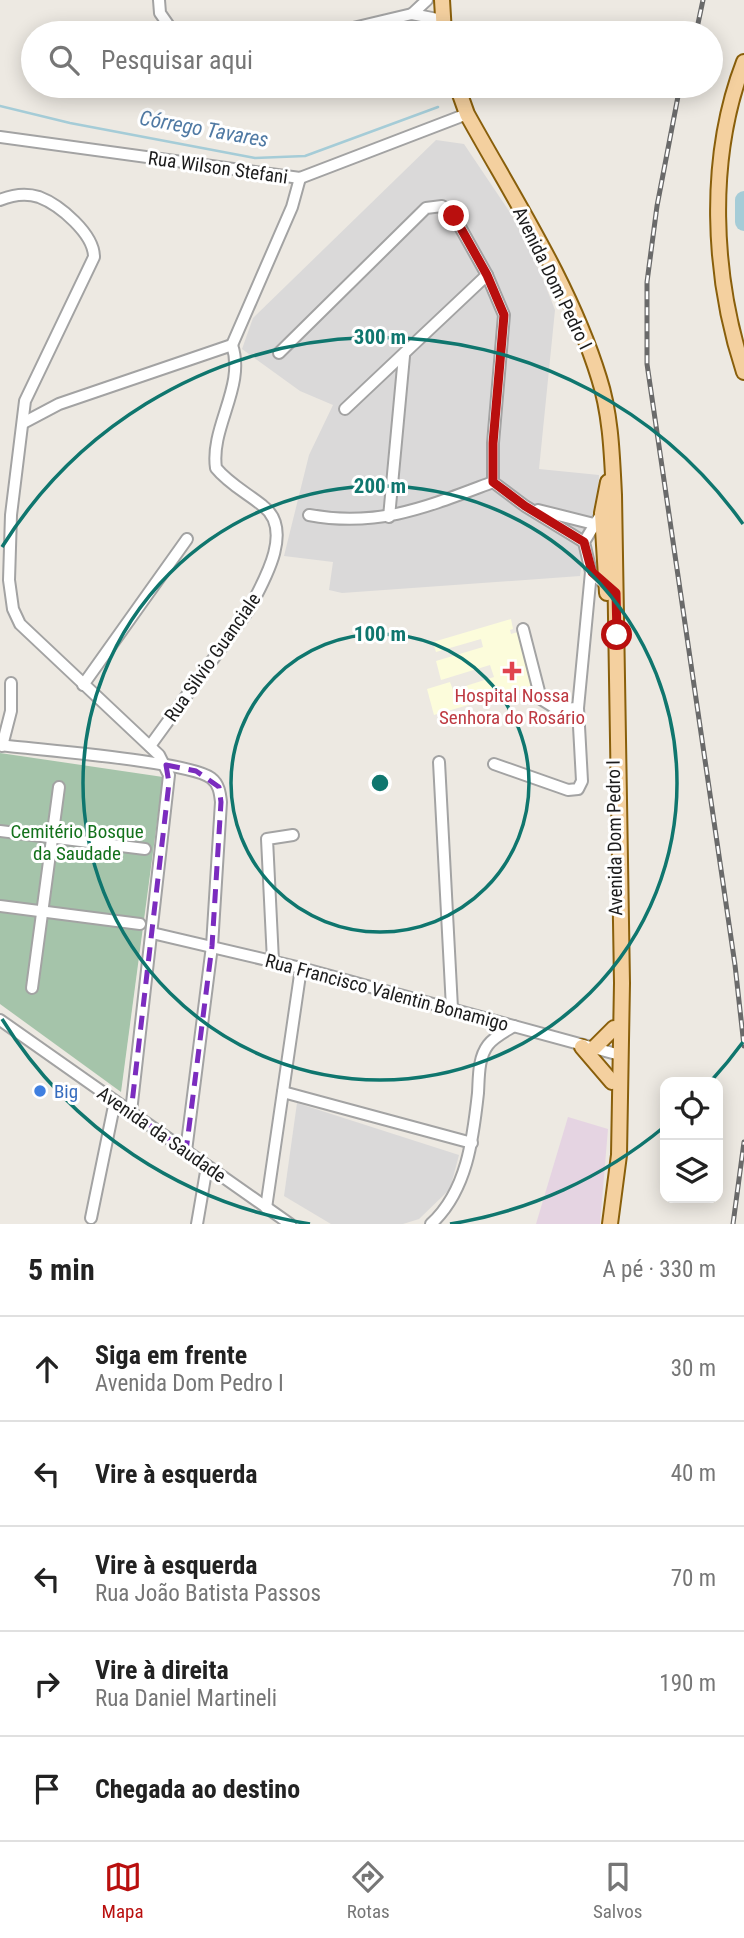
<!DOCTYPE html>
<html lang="pt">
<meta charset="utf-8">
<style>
body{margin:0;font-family:"Roboto Condensed",sans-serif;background:#f2f2f2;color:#222}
.controls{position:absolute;right:21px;bottom:21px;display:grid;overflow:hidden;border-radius:14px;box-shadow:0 4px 18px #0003}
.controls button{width:63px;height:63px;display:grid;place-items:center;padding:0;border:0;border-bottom:2px solid #e0e0e0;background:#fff;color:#222;font:35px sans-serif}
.stop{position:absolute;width:21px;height:21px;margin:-16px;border:5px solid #b90f0e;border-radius:50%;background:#fff}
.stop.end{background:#b90f0e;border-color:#fff;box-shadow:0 2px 7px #0008}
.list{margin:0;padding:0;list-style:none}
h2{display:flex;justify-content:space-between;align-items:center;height:91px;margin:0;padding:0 28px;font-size:30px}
h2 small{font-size:23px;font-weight:400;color:#767676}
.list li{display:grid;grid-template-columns:46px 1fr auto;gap:21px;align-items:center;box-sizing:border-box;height:105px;padding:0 28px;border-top:2px solid #e0e0e0}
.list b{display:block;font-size:26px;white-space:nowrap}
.list p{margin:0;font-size:23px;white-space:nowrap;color:#767676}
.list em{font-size:23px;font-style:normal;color:#767676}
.icon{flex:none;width:38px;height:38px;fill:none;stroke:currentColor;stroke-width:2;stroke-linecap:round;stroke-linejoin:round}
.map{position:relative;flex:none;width:744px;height:1224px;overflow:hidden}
.search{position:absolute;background:#fff;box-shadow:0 4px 18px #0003;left:21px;right:21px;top:21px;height:77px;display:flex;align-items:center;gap:18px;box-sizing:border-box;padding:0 24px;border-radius:38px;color:#767676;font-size:26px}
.sheet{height:616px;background:#fff}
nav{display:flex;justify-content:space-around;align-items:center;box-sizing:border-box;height:98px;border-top:2px solid #e0e0e0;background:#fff;font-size:19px;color:#767676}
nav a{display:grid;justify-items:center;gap:4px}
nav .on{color:#b90f0e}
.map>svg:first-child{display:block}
.residential{fill:#dad9d9}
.industrial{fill:#e5d4e2}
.education{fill:#fcfcdb}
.cemetery{fill:#a5c4aa}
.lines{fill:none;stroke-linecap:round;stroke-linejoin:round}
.stream{stroke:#a5ccd7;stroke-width:2.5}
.river{stroke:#a5ccd7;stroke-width:18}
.minor-casing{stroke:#a3a3a3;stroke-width:14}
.major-casing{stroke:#895f0b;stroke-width:18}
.minor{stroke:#fff;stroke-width:10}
.major{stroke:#f4d09f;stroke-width:14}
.rail-casing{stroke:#6a6a6a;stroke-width:5}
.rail{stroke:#fff;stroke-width:2.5;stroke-dasharray:8;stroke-linecap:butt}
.route{stroke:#b90f0e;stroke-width:9}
.marked{fill:none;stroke:#7b2cbf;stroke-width:5;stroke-dasharray:14 9;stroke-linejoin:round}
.ring{fill:none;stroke:#0f766e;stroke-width:3.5}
.health-dot{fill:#e0444e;stroke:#fff;stroke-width:2.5}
.shop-dot{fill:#3f7fe0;stroke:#fff;stroke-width:2.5}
.labels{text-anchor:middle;stroke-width:6;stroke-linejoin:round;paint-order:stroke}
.street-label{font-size:19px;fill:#1c1c1c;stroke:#fff}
.health-label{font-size:19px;fill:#be3a42;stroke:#fff}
.park-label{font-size:19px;fill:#13711b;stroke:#fff}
.shop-label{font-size:19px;fill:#366cbe;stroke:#fff;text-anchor:start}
.water-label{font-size:21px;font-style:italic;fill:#507aa4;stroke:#fff}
.centre{fill:#0f766e;stroke:#fff;stroke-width:3.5}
.ring-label{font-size:21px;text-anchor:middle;font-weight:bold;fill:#0f766e;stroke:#fff;stroke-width:6;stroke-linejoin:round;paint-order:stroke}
</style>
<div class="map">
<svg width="744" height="1224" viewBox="0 0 744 1224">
<rect width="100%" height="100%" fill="#ede9e2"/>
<!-- residential -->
<g class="residential">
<path d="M436,140L464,144L513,217L541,274L555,310L539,469L599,475L597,519L588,523L580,576L342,593L329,590L333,562L284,556L309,455L333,405L300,391L242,349L253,318Z"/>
<path d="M297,1103L459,1155L450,1189L419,1219L403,1224H331L284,1196Z"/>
</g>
<!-- industrial -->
<path class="industrial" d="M568,1117L608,1129L600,1224H536Z"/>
<!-- education -->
<path class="education" d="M511,619L513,629L510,630L511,634L521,631L536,685L434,715L427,689L450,682L453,690L494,677L490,665L441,680L436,661L483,647L481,639L436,652L433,642Z"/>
<!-- cemetery -->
<path class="cemetery" d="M0,753L163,777L121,1092L0,1004Z"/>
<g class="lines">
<!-- stream -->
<g class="stream">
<path d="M474,94L523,86"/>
<path d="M0,106L70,123L255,158L305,156L438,107"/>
</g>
<!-- river -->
<path class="river" d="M744,200V222"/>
<defs>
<g id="minor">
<path d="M159,0L160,13L174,33"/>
<path d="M412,14L427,0"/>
<path d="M332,33L412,14L442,20"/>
<path d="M0,137L300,178L467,114"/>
<path d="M0,200C12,195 26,193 39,197C60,205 94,234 94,257L25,401L11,515L9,580L13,609L20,624L159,755L169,775L131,1112"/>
<path d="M232,345L292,207L300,178"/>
<path d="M279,353L426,208L442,206L454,216L487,275L504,315L493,443V482"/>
<path d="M345,409L487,275"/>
<path d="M25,422L59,404L232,345"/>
<path d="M493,482L525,506L584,542"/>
<path d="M538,510L594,524"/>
<path d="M603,511L584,542L591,572L610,589"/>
<path d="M309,515C379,528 429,506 493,482"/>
<path d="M389,517L404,356"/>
<path d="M523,629L541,699L557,709L578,708L591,572"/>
<path d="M83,685L187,539"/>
<path d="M0,745C37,750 189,761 211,778C219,784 220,793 221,802L212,946L186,1151"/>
<path d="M2,746L11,711V683"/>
<path d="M150,746L248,611C263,583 295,530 263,506C247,493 229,484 216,468C210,427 246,386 232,345"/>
<path d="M439,762L452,1008"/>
<path d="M494,764L568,790L578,789L582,781L578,708"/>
<path d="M0,831L145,849"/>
<path d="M0,906L140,924"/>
<path d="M152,933L301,968L620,1055"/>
<path d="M273,961L267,839L293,835"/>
<path d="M32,988L59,787"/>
<path d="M0,1020L290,1224"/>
<path d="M283,1092L472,1143"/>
<path d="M266,1208L301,968"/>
<path d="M91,1218L115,1101"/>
<path d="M197,1224L207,1166"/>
<path d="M431,1224C467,1191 473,1139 478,1093C479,1077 478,1058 488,1045C494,1037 506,1031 514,1026"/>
</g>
<g id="major">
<path d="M442,0L444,33"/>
<path d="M744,62C707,158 712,275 744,372"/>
<path d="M457,86L467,114C514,199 570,284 599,378C611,415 612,456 614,495L622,983L619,1155L610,1224"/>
<path d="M607,593L602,513L608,482"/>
<path d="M582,1047L612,1082"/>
<path d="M593,1049L614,1028"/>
</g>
</defs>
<!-- minor casing -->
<use href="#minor" class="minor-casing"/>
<!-- major casing -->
<use href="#major" class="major-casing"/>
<!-- minor -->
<use href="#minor" class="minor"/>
<!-- major -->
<use href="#major" class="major"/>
<defs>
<g id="rail">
<path d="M696,33L703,0"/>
<path d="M680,86L657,206L647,282V364L735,965L744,1046"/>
<path d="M733,1224L744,1142"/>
</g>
</defs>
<!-- rail casing -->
<use href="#rail" class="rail-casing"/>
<!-- rail -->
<use href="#rail" class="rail"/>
</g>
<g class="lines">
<!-- route -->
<path class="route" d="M454,216L487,275L504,315L493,443V482L525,506L584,542L592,572L616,593L617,635"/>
</g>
<!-- marked area -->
<path class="marked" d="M166,765L196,771L219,787L221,802L212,946L186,1151L131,1112L169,783Z"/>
<!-- distance rings -->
<g class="ring">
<circle cx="380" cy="783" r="149"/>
<circle cx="380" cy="783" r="297"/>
<path d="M743 1042A446 446 0 0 1 711 1081M664 1127A446 446 0 0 1 450 1224M310 1224A446 446 0 0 1 2 1019M2 547A446 446 0 0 1 743 524"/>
</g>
<!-- markers -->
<path class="health-dot" d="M508.5 660.5h7v7h7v7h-7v7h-7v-7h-7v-7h7z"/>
<circle class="shop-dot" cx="40" cy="1091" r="7"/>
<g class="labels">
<!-- street labels -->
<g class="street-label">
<text transform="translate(218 167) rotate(8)" y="7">Rua Wilson Stefani</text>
<text transform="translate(553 278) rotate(64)" y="7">Avenida Dom Pedro I</text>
<text transform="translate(212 657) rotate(-55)" y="7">Rua Silvio Guanciale</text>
<text transform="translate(614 838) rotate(-91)" y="7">Avenida Dom Pedro I</text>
<text transform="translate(387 992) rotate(15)" y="7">Rua Francisco Valentin Bonamigo</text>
<text transform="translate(162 1134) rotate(35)" y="7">Avenida da Saudade</text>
</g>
<!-- health labels -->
<g class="health-label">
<text x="512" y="702">Hospital Nossa<tspan x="512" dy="22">Senhora do Rosário</tspan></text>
</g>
<!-- park labels -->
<g class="park-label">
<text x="77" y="838">Cemitério Bosque<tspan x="77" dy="22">da Saudade</tspan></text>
</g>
<!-- shop labels -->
<g class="shop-label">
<text x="54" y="1098">Big</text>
</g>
<!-- water labels -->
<g class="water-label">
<text transform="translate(204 129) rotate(10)" y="7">Córrego Tavares</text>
</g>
</g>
<circle cx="380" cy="783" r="10" class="centre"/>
<g class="ring-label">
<text x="380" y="344">300 m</text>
<text x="380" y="493">200 m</text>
<text x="380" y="641">100 m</text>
</g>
</svg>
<div class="controls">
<button><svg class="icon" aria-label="locate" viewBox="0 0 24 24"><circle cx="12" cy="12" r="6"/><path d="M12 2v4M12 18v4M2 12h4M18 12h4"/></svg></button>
<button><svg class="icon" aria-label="layers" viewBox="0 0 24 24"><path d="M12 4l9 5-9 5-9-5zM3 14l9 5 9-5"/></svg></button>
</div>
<div class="stop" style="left:617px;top:635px"></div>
<div class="stop end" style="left:454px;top:216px"></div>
<div class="search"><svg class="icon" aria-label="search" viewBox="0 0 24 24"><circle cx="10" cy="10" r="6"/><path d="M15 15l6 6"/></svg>Pesquisar aqui</div>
</div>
<section class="sheet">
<h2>5 min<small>A pé · 330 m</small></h2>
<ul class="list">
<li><svg class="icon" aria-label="ahead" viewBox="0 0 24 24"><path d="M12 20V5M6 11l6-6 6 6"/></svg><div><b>Siga em frente</b><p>Avenida Dom Pedro I</p></div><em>30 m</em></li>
<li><svg class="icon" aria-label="left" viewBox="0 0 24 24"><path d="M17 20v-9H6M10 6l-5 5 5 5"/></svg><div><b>Vire à esquerda</b></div><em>40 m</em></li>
<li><svg class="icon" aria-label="left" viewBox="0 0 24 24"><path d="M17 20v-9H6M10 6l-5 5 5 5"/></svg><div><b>Vire à esquerda</b><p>Rua João Batista Passos</p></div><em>70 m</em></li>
<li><svg class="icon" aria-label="right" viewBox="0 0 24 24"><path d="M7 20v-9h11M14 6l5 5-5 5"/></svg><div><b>Vire à direita</b><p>Rua Daniel Martineli</p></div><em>190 m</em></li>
<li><svg class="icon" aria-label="arrive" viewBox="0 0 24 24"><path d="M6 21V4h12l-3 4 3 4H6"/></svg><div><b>Chegada ao destino</b></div></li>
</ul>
</section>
<nav>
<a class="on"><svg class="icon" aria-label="map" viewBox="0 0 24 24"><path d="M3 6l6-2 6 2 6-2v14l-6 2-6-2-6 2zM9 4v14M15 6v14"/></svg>Mapa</a>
<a><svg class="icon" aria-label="directions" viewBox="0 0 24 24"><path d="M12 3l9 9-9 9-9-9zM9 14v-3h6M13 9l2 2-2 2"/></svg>Rotas</a>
<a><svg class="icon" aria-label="saved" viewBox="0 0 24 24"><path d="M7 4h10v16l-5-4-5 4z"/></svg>Salvos</a>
</nav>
